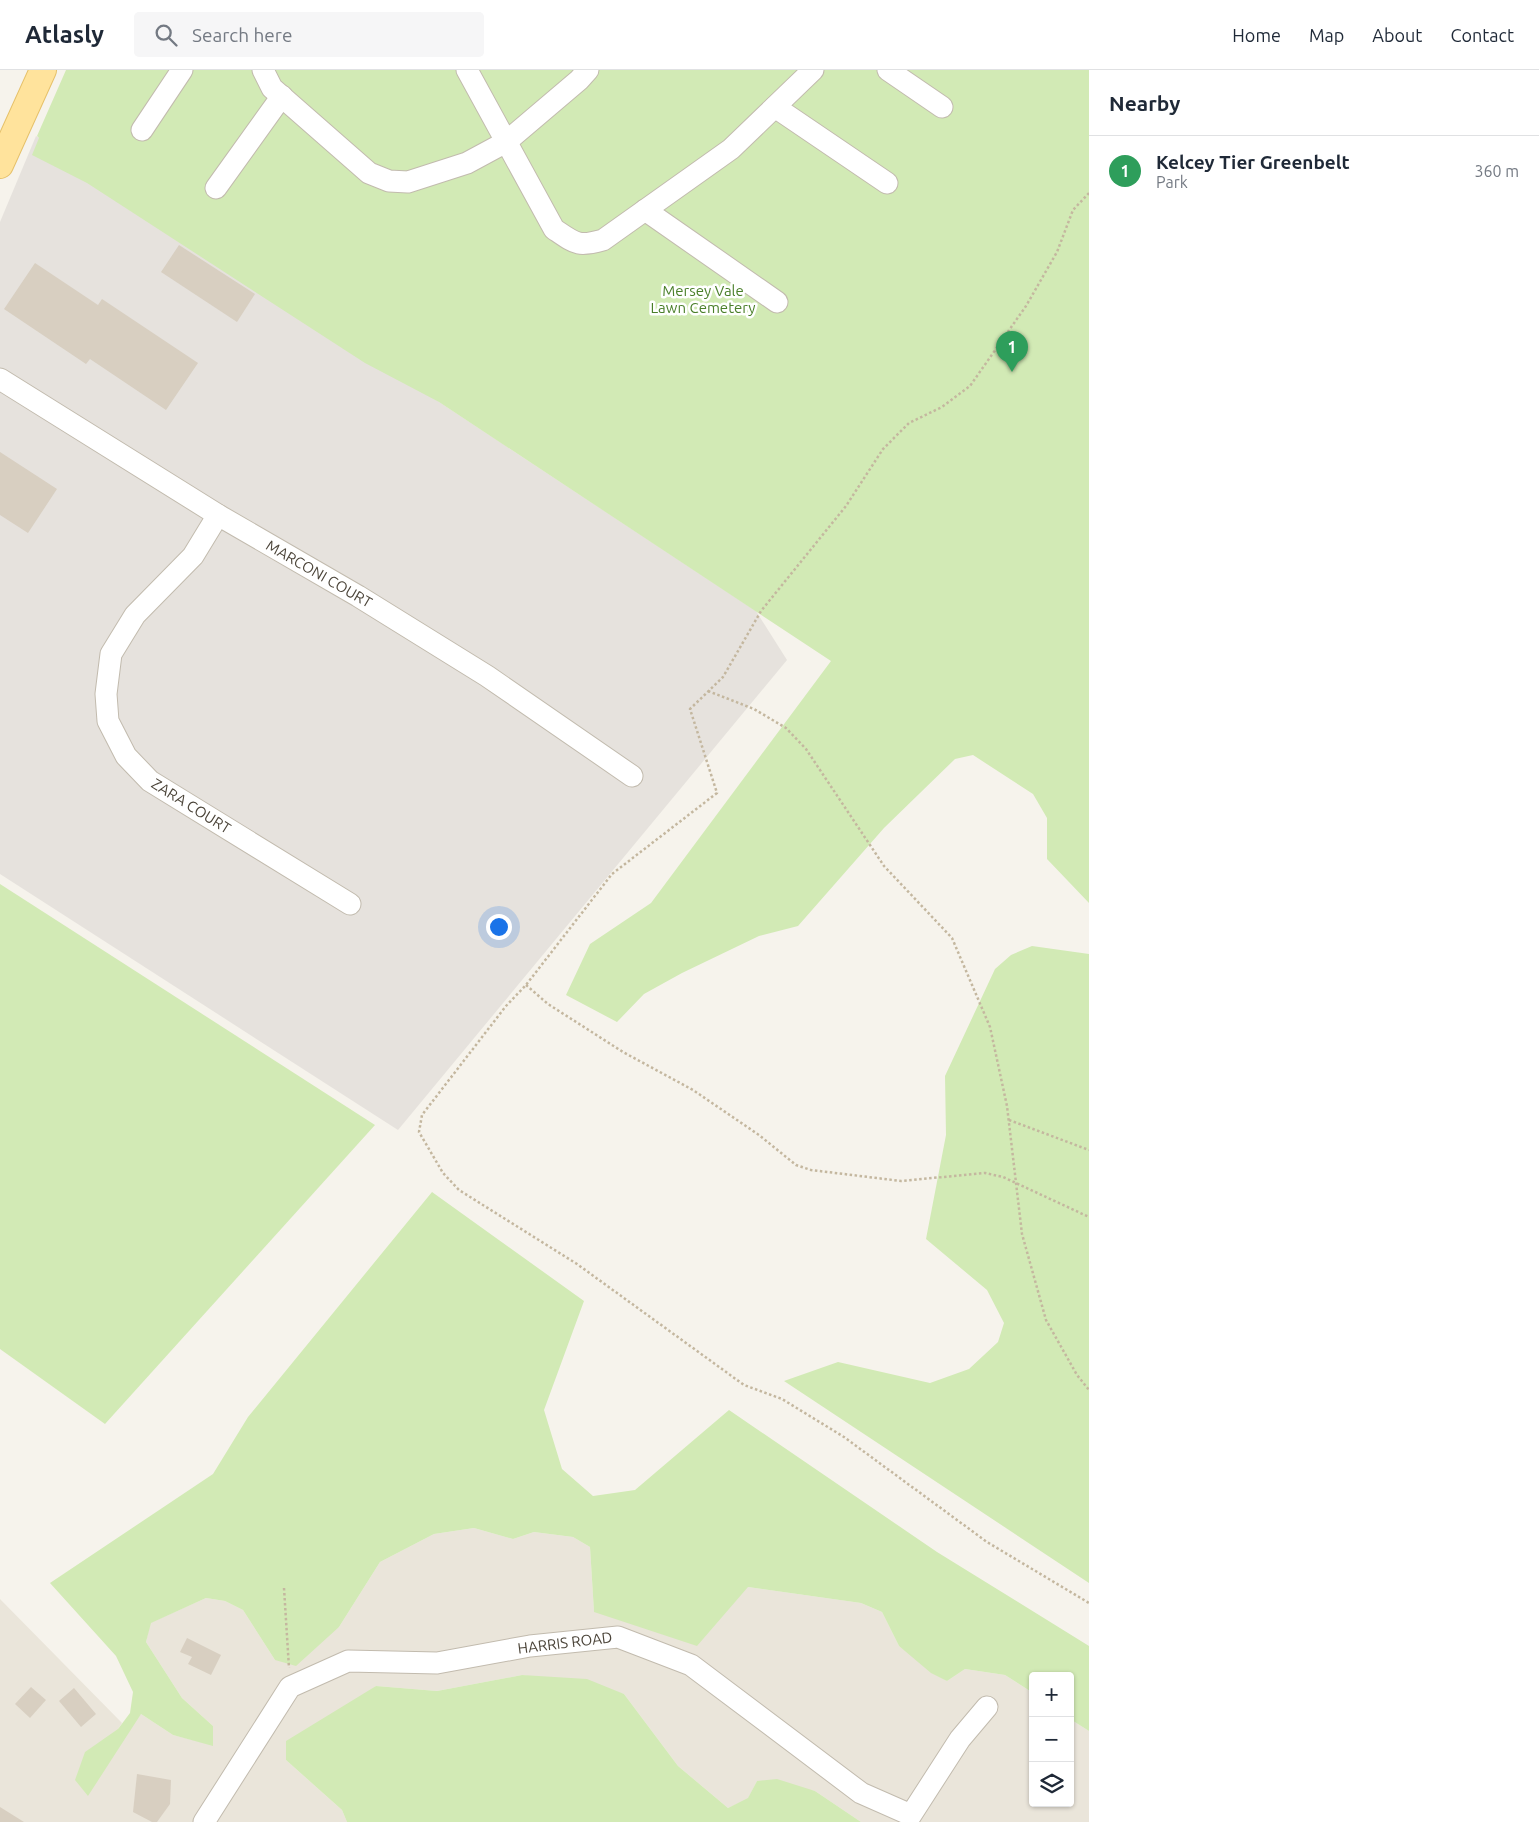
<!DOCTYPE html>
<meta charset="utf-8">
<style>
body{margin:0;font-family:Ubuntu,sans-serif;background:#f6f6f7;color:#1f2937}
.controls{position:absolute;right:15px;bottom:15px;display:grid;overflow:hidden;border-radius:5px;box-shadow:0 1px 4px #0004}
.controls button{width:45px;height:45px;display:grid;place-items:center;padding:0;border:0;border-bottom:1px solid #e0e1e3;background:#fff;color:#1f2937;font:25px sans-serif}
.you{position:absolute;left:498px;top:856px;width:18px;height:18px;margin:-12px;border:4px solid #fff;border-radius:50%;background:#1a73e8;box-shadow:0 0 0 8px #1a73e833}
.badge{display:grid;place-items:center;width:32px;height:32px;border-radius:50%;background:#fc3f1d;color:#fff;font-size:16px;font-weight:700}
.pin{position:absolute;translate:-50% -41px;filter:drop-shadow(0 1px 2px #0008)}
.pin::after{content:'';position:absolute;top:26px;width:18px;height:15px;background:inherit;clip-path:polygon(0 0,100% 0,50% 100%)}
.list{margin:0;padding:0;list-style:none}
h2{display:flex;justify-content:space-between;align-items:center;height:65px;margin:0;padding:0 20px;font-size:21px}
h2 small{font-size:16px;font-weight:400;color:#747a83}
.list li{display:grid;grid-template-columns:32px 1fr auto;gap:15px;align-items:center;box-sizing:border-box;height:70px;padding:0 20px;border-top:1px solid #e0e1e3}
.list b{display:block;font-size:19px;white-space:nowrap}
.list p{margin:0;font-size:16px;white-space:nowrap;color:#747a83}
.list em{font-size:16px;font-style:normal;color:#747a83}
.icon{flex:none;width:28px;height:28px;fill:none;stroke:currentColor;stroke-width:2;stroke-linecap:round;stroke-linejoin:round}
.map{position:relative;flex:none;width:1089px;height:1752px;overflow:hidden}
header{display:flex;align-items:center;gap:30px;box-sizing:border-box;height:70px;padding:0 25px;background:#fff;border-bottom:1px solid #e0e1e3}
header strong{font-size:24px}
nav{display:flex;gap:28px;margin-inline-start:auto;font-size:18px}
.search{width:350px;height:45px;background:#f6f6f7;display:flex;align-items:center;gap:12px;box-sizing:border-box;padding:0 18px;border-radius:5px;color:#747a83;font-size:19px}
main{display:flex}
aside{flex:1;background:#fff}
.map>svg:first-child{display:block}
.residential{fill:#eae5da}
.industrial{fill:#e6e2dd}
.green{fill:#d2eab5}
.building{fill:#d8cfc1}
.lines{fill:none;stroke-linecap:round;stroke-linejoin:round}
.minor-casing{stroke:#c2bbae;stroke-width:23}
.major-casing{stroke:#e6c16a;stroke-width:28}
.path{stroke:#c4b79f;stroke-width:2.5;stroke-dasharray:2.5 2.5;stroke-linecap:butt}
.minor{stroke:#fff;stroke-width:21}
.major{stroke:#ffe39c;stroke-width:26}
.labels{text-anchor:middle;stroke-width:5;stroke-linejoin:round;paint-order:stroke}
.park-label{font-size:15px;fill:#4a7f2a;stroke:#fff}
.street-label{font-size:15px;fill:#4b4439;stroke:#fff}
</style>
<header>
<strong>Atlasly</strong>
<div class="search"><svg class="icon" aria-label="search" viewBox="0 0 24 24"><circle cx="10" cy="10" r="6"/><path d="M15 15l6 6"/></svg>Search here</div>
<nav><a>Home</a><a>Map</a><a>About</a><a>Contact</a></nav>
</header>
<main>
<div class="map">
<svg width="1089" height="1752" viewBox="0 0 1089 1752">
<rect width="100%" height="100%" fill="#f6f3ec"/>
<!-- residential -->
<path class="residential" d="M474,1458L513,1469L534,1462L573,1467L590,1477L594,1542L748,1517L861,1533L882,1542L899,1576L947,1611L965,1599L1005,1605L1033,1623V1733H1070V1649L1089,1661V1752H861L815,1721L757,1711L748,1729L728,1738L678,1696L624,1624L522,1605L437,1621L376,1616L286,1690L342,1740L347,1752H0V1529L122,1653L118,1659L141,1644L173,1665L213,1675V1656L182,1628L146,1572L150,1553L206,1528L225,1531L243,1540L275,1590L339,1557L380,1492L434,1464Z"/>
<!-- industrial -->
<path class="industrial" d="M36,66L756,541L787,590L398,1060L0,804V152Z"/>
<!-- green -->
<g class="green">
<path d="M66,0H1089V833L1047,789V748L1033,724L973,685L955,689L884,758L798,856L759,866L682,903L644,924L617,952L566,925L590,874L651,833L831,591L439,332L365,293L87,113L32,85L39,68L37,66Z"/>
<path d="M0,814L375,1055L105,1354L0,1279Z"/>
<path d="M1032,876L1089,884V1513L784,1311L838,1292L930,1313L969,1299L998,1272L1004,1253L987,1220L926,1169L946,1065L945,1006L995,899L1011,885Z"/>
<path d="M432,1122L584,1231L544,1340L562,1399L593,1426L635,1420L729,1340L937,1482L1089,1576V1661L1070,1649V1606H1033V1623L1005,1605L965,1599L947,1611L931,1603L899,1576L882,1542L861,1533L748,1517L697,1576L594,1542L590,1477L573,1467L534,1462L513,1469L474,1458L434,1464L380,1492L339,1557L296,1596L275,1590L243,1540L225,1531L206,1528L151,1553L146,1572L182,1628L213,1656V1676L173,1665L141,1644L88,1726L75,1710L85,1682L118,1659L130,1643L133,1622L116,1586L50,1513L213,1404L248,1347Z"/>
<path d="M522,1605L587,1609L624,1624L678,1696L728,1738L748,1728L757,1711L777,1709L815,1721L861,1752H347L342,1740L286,1690V1671L376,1616L437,1621Z"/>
</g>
<!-- building -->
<g class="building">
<path d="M179,175L255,224L237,252L161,202Z"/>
<path d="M35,193L98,235L102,229L198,293L166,340L90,289L86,294L4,239Z"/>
<path d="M0,382L57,419L28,463L0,445Z"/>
<path d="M187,1568L221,1585L211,1605L188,1594L192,1587L180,1582Z"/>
<path d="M31,1617L46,1630L30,1648L15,1634Z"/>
<path d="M74,1618L96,1644L81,1657L59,1631Z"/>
<path d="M137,1704L171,1710L170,1734L157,1752H152L133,1742Z"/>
<path d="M0,1737L24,1752H0Z"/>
</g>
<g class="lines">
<defs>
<g id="minor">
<path d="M263,0L272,18L369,103L389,111L408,112L467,93L506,72L579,10L588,0"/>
<path d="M467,0L554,159C576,174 578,177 603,170L731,79L813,0"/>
<path d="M888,0L942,37"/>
<path d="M775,37L887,113"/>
<path d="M142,60L182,0"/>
<path d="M216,118L282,26"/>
<path d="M645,140L777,232"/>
<path d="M0,309L218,445L358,526L487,606L632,706"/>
<path d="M218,445L193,486L135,545L111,584L106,624L108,651L126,686L150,711L350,834"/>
<path d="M204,1752L290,1617L348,1591L437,1593L530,1576L618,1567L691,1595L861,1723L911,1745L960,1669L987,1637"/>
</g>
<path id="major" d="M0,95L43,0"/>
</defs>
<!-- minor casing -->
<use href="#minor" class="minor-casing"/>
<!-- major casing -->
<use href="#major" class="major-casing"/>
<!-- path -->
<g class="path">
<path d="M1089,123L1073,140L1057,182L1026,236L970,316L942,337L909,353L883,379L846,436L761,541L723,607L690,639L717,723L612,804L526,915L506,936L422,1045L419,1062L443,1103L459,1120L577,1194L744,1315L782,1329L844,1367L987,1472L1089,1533"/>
<path d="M708,621L754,639L786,658L806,679L884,796L952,868L990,957L1007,1036L1022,1164L1046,1250L1077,1305L1089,1320"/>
<path d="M526,915L548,934L623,982L693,1020L759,1065L796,1095L811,1100L901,1111L985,1103L1003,1107L1089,1147"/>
<path d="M1009,1050L1089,1080"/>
<path d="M284,1518L289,1598"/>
</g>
<!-- minor -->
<use href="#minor" class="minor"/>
<!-- major -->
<use href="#major" class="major"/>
</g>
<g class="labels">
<!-- park labels -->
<g class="park-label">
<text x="703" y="226">Mersey Vale<tspan x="703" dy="17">Lawn Cemetery</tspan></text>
</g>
<!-- street labels -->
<g class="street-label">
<text transform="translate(319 504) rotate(30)" y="5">MARCONI COURT</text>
<text transform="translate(191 736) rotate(32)" y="5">ZARA COURT</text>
<text transform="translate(565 1573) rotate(-7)" y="5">HARRIS ROAD</text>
</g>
</g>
</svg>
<div class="controls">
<button>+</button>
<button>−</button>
<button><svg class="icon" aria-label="layers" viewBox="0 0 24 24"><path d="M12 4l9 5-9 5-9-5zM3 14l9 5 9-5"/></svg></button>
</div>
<div class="you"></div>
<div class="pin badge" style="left:1012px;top:302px;background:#2e9e5b">1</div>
</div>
<aside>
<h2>Nearby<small></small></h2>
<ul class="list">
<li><span class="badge" style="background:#2e9e5b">1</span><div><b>Kelcey Tier Greenbelt</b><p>Park</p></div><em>360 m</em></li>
</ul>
</aside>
</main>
